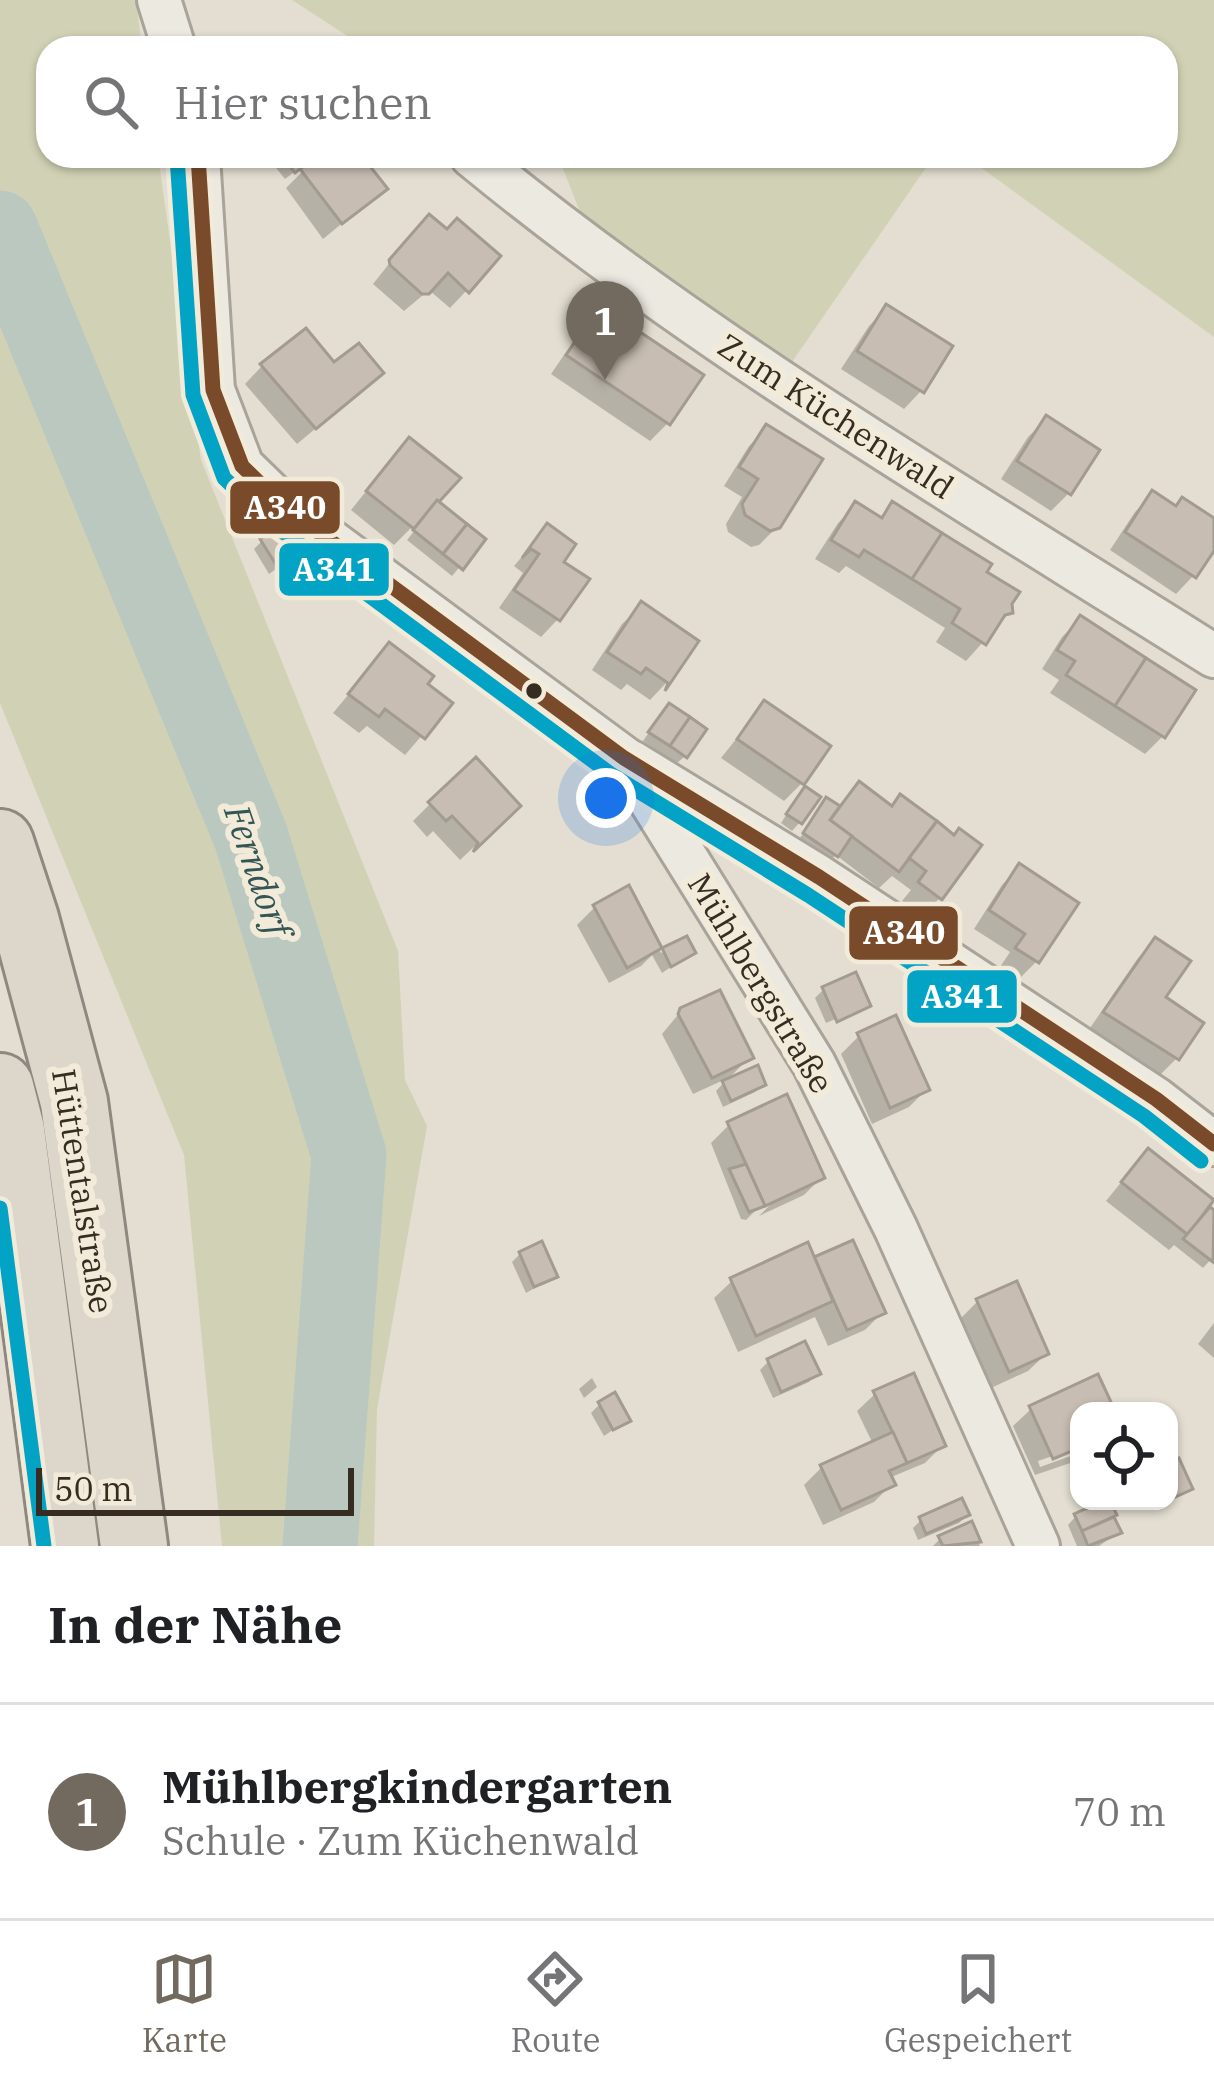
<!DOCTYPE html>
<html lang="de">
<meta charset="utf-8">
<style>
body{margin:0;font-family:"IBM Plex Serif",serif;background:#f6f6f6;color:#202124}
.controls{position:absolute;right:36px;bottom:36px;display:grid;overflow:hidden;border-radius:24px;box-shadow:0 3px 9px #0004}
.controls button{width:108px;height:108px;display:grid;place-items:center;padding:0;border:0;border-bottom:3px solid #e0e0e0;background:#fff;color:#202124;font:60px sans-serif}
.scale{position:absolute;left:36px;bottom:30px;width:318px;box-sizing:border-box;padding-left:12px;border:6px solid #372c22;border-top:0;font-size:33px;line-height:42px;white-space:nowrap;color:#372c22;-webkit-text-stroke:9px #f3ebd9;paint-order:stroke}
.you{position:absolute;left:606px;top:798px;width:42px;height:42px;margin:-30px;border:9px solid #fff;border-radius:50%;background:#1a73e8;box-shadow:0 0 0 18px #1a73e833}
.badge{display:grid;place-items:center;width:78px;height:78px;border-radius:50%;background:#736a5f;color:#fff;font-size:39px;font-weight:700}
.pin{position:absolute;translate:-50% -99px;filter:drop-shadow(0 3px 6px #0008)}
.pin::after{content:'';position:absolute;top:63px;width:42px;height:36px;background:inherit;clip-path:polygon(0 0,100% 0,50% 100%)}
.list{margin:0;padding:0;list-style:none}
h2{display:flex;justify-content:space-between;align-items:center;height:156px;margin:0;padding:0 48px;font-size:51px}
h2 small{font-size:39px;font-weight:400;color:#757577}
.list li{display:grid;grid-template-columns:78px 1fr auto;gap:36px;align-items:center;box-sizing:border-box;height:216px;padding:0 48px;border-top:3px solid #e0e0e0}
.list b{display:block;font-size:45px;white-space:nowrap}
.list p{margin:0;font-size:39px;white-space:nowrap;color:#757577}
.list em{font-size:39px;font-style:normal;color:#757577}
.icon{flex:none;width:66px;height:66px;fill:none;stroke:currentColor;stroke-width:2;stroke-linecap:round;stroke-linejoin:round}
.map{position:relative;flex:none;width:1214px;height:1546px;overflow:hidden}
.search{position:absolute;background:#fff;box-shadow:0 3px 9px #0004;left:36px;right:36px;top:36px;height:132px;display:flex;align-items:center;gap:30px;box-sizing:border-box;padding:0 42px;border-radius:36px;color:#757577;font-size:45px}
.sheet{height:372px;background:#fff}
nav{display:flex;justify-content:space-around;align-items:center;box-sizing:border-box;height:168px;border-top:3px solid #e0e0e0;background:#fff;font-size:33px;color:#757577}
nav a{display:grid;justify-items:center;gap:6px}
nav .on{color:#736a5f}
.map>svg:first-child{display:block}
.green{fill:#d1d2b5}
.shadow{fill:#0003}
.lines{fill:none;stroke-linecap:round;stroke-linejoin:round}
.river{stroke:#bbc8c0;stroke-width:75}
.building{fill:#c7bdb2;stroke:#a39a90;stroke-width:3}
.minor-casing{stroke:#a9a399;stroke-width:48}
.trunk-casing{stroke:#8e8980;stroke-width:72}
.minor{stroke:#ece9e1;stroke-width:42}
.trunk{stroke:#dcd6cb;stroke-width:66}
.bus-1-casing{stroke:#f3ebd9;stroke-width:24}
.bus-2-casing{stroke:#f3ebd9;stroke-width:24}
.bus-1{stroke:#7a4b2a;stroke-width:15}
.bus-2{stroke:#03a3c5;stroke-width:15}
.bus-dot{fill:#372c22;stroke:#f3ebd9;stroke-width:4.5}
.labels{text-anchor:middle;stroke-width:12;stroke-linejoin:round;paint-order:stroke}
.street-label{font-size:33px;fill:#372c22;stroke:#f3ebd9}
.water-label{font-size:36px;font-style:italic;fill:#335554;stroke:#f3ebd9}
.line-badge{stroke:#f3ebd9;stroke-width:4.5}
.badge-label{font-size:33px;text-anchor:middle;font-weight:bold;fill:#fff}
</style>
<div class="map">
<svg width="1214" height="1546" viewBox="0 0 1214 1546">
<rect width="100%" height="100%" fill="#e3ded1"/>
<!-- green -->
<g class="green">
<path d="M0,0H136L142,48H48V156H158L201,460L398,951L405,1080L427,1126L377,1409L374,1546H222L184,1155L0,703Z"/>
<path d="M292,0H1214V337L965,156H1166V48H366Z"/>
<path d="M558,156H934L792,362L584,222Z"/>
</g>
<!-- shadow -->
<g class="shadow">
<path d="M281,156H315L309,162L312,165L323,156H359L384,189L323,239L286,188L305,169L302,166L285,179L273,164Z"/>
<path d="M412,235L467,290L450,308L429,290L404,311L373,284Z"/>
<path d="M887,308L921,391L904,409L841,369L869,326Z"/>
<path d="M601,309L668,423L650,441L551,374L583,327Z"/>
<path d="M262,366H334L362,390L297,444L245,384Z"/>
<path d="M1046,419L1069,493L1051,511L1001,479L1028,437Z"/>
<path d="M767,428L778,526L759,545L751,547L728,532L726,524L742,497L724,486L749,446Z"/>
<path d="M392,459L435,502L482,540L452,576L407,540L415,530L412,527L394,545L351,510Z"/>
<path d="M1153,494L1175,509L1214,522V545L1193,576L1176,594L1110,550L1135,512Z"/>
<path d="M856,505L878,519L892,505L983,573L1008,604L1010,612L966,661L936,642L945,628L846,566L839,573L815,559L838,523Z"/>
<path d="M547,527L558,619L541,637L499,608L523,573L514,566Z"/>
<path d="M262,541L290,559L269,574L254,549Z"/>
<path d="M640,607L667,682L650,700L627,684L621,690L592,670L622,624Z"/>
<path d="M1080,619L1192,691L1163,736L1145,754L1050,693L1059,680L1042,669L1062,637Z"/>
<path d="M389,646L424,685L449,704L405,755L367,726L359,733L333,713Z"/>
<path d="M764,704L802,783L784,801L721,758Z"/>
<path d="M661,715L685,756L676,764L643,741Z"/>
<path d="M859,785L890,808L953,838L940,898L922,915L902,901L911,890L892,876L879,888L836,855L828,863L797,842L826,801L837,808Z"/>
<path d="M797,798L800,822L792,831L781,823Z"/>
<path d="M430,804L517,806L460,860L433,831L427,837L413,821Z"/>
<path d="M1019,867L1037,961L1019,979L1000,967L1010,952L974,929L1002,885Z"/>
<path d="M628,889L661,953L686,940L693,952L662,973L652,955L641,966L609,983L577,925L595,907Z"/>
<path d="M1156,941L1177,1058L1159,1076L1088,1031L1138,958Z"/>
<path d="M823,990L868,1005L826,1023L815,998Z"/>
<path d="M682,1010L749,1058L726,1081L763,1084L755,1092L723,1107L716,1091L728,1078L693,1094L662,1034Z"/>
<path d="M859,1036L927,1089L909,1107L872,1124L841,1054Z"/>
<path d="M729,1125L822,1177L804,1195L759,1216L778,1197L773,1193L746,1220L741,1219L711,1143Z"/>
<path d="M1131,1170L1200,1221L1210,1211L1214,1214V1256L1203,1268L1174,1245L1169,1250L1106,1201Z"/>
<path d="M520,1254L555,1276L526,1293L512,1262Z"/>
<path d="M813,1261L883,1312L865,1330L828,1346L815,1317L738,1352L714,1298L732,1281Z"/>
<path d="M978,1301L1046,1354L1028,1371L991,1388L960,1319Z"/>
<path d="M1214,1323V1358L1198,1344Z"/>
<path d="M769,1361L817,1373L809,1382L773,1398L760,1370Z"/>
<path d="M592,1378L597,1387L584,1398L579,1389Z"/>
<path d="M875,1394L943,1445L925,1463L889,1478L892,1484L874,1502L823,1525L804,1485L822,1467L873,1444L857,1411Z"/>
<path d="M1107,1401L1101,1411H1079V1447L1038,1461L1040,1467L1079,1453V1460L1035,1475L1013,1426L1031,1409Z"/>
<path d="M599,1405L627,1420L604,1436L591,1413Z"/>
<path d="M1178,1461L1190,1489L1164,1504L1163,1501H1169V1465Z"/>
<path d="M1107,1502L1118,1533L1099,1546H1077L1068,1525L1076,1516Z"/>
<path d="M967,1515L959,1523L918,1540L913,1528L921,1520Z"/>
<path d="M971,1525L980,1546H933L940,1539Z"/>
</g>
<g class="lines">
<!-- river -->
<path class="river" d="M0,228L251,837L349,1155L320,1546"/>
</g>
<!-- building -->
<g class="building">
<path d="M282,156H317L295,173Z"/>
<path d="M318,156H362L388,189L342,224L300,169Z"/>
<path d="M429,214L447,229L457,218L501,256L469,293L448,273L429,294H422L390,265L389,260Z"/>
<path d="M886,304L953,346L924,393L857,351Z"/>
<path d="M600,305L704,375L670,425L566,355Z"/>
<path d="M306,328L334,362L359,343L384,373L316,429L260,364Z"/>
<path d="M1046,415L1100,450L1071,495L1017,461Z"/>
<path d="M766,424L823,459L780,528L770,531L745,515L742,504L758,479L739,467Z"/>
<path d="M409,437L461,478L414,529L366,491Z"/>
<path d="M1152,490L1176,506L1182,497L1214,518V551L1196,578L1125,532Z"/>
<path d="M437,500L467,524L443,554L413,530Z"/>
<path d="M855,501L882,518L892,501L942,533L912,579L864,550L859,557L831,540Z"/>
<path d="M547,523L576,544L564,562L590,579L560,621L514,590L539,554L531,549L522,558Z"/>
<path d="M467,524L486,539L463,570L443,554Z"/>
<path d="M275,529L294,559L278,568L260,539Z"/>
<path d="M942,533L992,564L987,572L1020,592L1012,604L1013,613L1005,615L986,645L952,623L960,609L912,579Z"/>
<path d="M641,601L699,641L665,691L668,683L646,668L641,674L607,652Z"/>
<path d="M1080,615L1146,658L1115,706L1066,675L1075,661L1057,650Z"/>
<path d="M389,642L434,676L428,684L453,703L425,739L385,709L379,717L348,694Z"/>
<path d="M1146,658L1196,690L1165,738L1115,706Z"/>
<path d="M764,700L831,746L804,785L737,739Z"/>
<path d="M669,703L690,717L670,746L648,732Z"/>
<path d="M690,717L707,729L687,758L670,746Z"/>
<path d="M476,757L521,806L473,852L478,843L452,816L446,821L428,802Z"/>
<path d="M859,781L892,806L900,794L937,821L899,872L830,820Z"/>
<path d="M805,786L821,797L802,824L786,814Z"/>
<path d="M826,797L840,806L830,820L852,836L838,857L803,833Z"/>
<path d="M937,821L954,835L959,828L982,845L942,900L918,882L926,871L909,858Z"/>
<path d="M1019,863L1079,903L1039,963L1015,948L1025,934L989,910Z"/>
<path d="M629,885L662,948L627,968L593,905Z"/>
<path d="M687,936L696,953L671,967L662,948Z"/>
<path d="M1155,937L1191,961L1166,997L1204,1023L1179,1060L1103,1012Z"/>
<path d="M856,972L871,1006L837,1022L822,987Z"/>
<path d="M720,990L754,1058L712,1078L678,1014L680,1008Z"/>
<path d="M896,1015L930,1090L890,1108L857,1033Z"/>
<path d="M758,1065L766,1085L731,1101L722,1081Z"/>
<path d="M787,1094L825,1178L765,1206L727,1122Z"/>
<path d="M1148,1148L1214,1200L1188,1235L1121,1182Z"/>
<path d="M746,1164L765,1206L749,1212L729,1169Z"/>
<path d="M1210,1207L1214,1210L1213,1262L1183,1239Z"/>
<path d="M853,1240L886,1313L847,1330L814,1257Z"/>
<path d="M542,1241L558,1277L534,1287L519,1252Z"/>
<path d="M808,1242L833,1301L756,1336L730,1278Z"/>
<path d="M1017,1281L1049,1354L1009,1372L976,1299Z"/>
<path d="M805,1341L821,1374L781,1392L767,1359Z"/>
<path d="M914,1373L946,1446L907,1463L873,1391Z"/>
<path d="M1098,1374L1111,1402L1102,1406L1104,1411H1079V1448L1053,1459L1029,1406Z"/>
<path d="M615,1392L631,1421L613,1430L598,1402Z"/>
<path d="M893,1432L907,1463L889,1471L896,1485L841,1510L820,1465Z"/>
<path d="M1179,1458L1193,1489L1173,1498L1169,1462Z"/>
<path d="M962,1498L970,1515L926,1534L919,1517Z"/>
<path d="M1103,1501H1110L1117,1515L1082,1531L1074,1514Z"/>
<path d="M1114,1517L1122,1533L1088,1546L1082,1531Z"/>
<path d="M972,1521L981,1542L943,1546L938,1536Z"/>
</g>
<g class="lines">
<defs>
<g id="minor">
<path d="M159,0L174,48"/>
<path d="M198,156L213,390L242,466L283,506L624,758L814,1064L896,1229L1038,1546"/>
<path d="M472,156C703,346 962,497 1214,656"/>
<path d="M631,762L819,877L1156,1099L1214,1144"/>
</g>
<g id="trunk">
<path d="M0,843L25,919L74,1102L134,1546"/>
<path d="M0,1087L11,1130L65,1546"/>
</g>
</defs>
<!-- minor casing -->
<use href="#minor" class="minor-casing"/>
<!-- trunk casing -->
<use href="#trunk" class="trunk-casing"/>
<!-- minor -->
<use href="#minor" class="minor"/>
<!-- trunk -->
<use href="#trunk" class="trunk"/>
<defs>
<path id="bus-1" d="M198,156L213,390L242,466L283,506L624,758L819,877L1156,1099L1214,1144"/>
<g id="bus-2">
<path d="M177,157L193,395L224,478L271,523L612,775L808,895L1144,1116L1201,1161"/>
<path d="M0,1208L44,1546"/>
</g>
</defs>
<!-- bus-1 casing -->
<use href="#bus-1" class="bus-1-casing"/>
<!-- bus-2 casing -->
<use href="#bus-2" class="bus-2-casing"/>
<!-- bus-1 -->
<use href="#bus-1" class="bus-1"/>
<!-- bus-2 -->
<use href="#bus-2" class="bus-2"/>
</g>
<!-- markers -->
<circle class="bus-dot" cx="534" cy="691" r="10"/>
<g class="labels">
<!-- street labels -->
<g class="street-label">
<text transform="translate(836 416) rotate(33)" y="12">Zum Küchenwald</text>
<text transform="translate(761 983) rotate(59)" y="12">Mühlbergstraße</text>
<text transform="translate(83 1191) rotate(81)" y="12">Hüttentalstraße</text>
</g>
<!-- water labels -->
<g class="water-label">
<text transform="translate(258 870) rotate(71)" y="13">Ferndorf</text>
</g>
</g>
<g class="line-badge">
<rect x="228" y="479" width="114" height="57" rx="12" fill="#7a4b2a"/>
<rect x="277" y="541" width="114" height="57" rx="12" fill="#03a3c5"/>
<rect x="847" y="904" width="113" height="58" rx="12" fill="#7a4b2a"/>
<rect x="905" y="968" width="114" height="57" rx="12" fill="#03a3c5"/>
</g>
<g class="badge-label">
<text x="285" y="519">A340</text>
<text x="334" y="581">A341</text>
<text x="904" y="944">A340</text>
<text x="962" y="1008">A341</text>
</g>
</svg>
<div class="controls">
<button><svg class="icon" aria-label="locate" viewBox="0 0 24 24"><circle cx="12" cy="12" r="6"/><path d="M12 2v4M12 18v4M2 12h4M18 12h4"/></svg></button>
</div>
<div class="scale">50 m</div>
<div class="you"></div>
<div class="pin badge" style="left:605px;top:380px">1</div>
<div class="search"><svg class="icon" aria-label="search" viewBox="0 0 24 24"><circle cx="10" cy="10" r="6"/><path d="M15 15l6 6"/></svg>Hier suchen</div>
</div>
<section class="sheet">
<h2>In der Nähe<small></small></h2>
<ul class="list">
<li><span class="badge">1</span><div><b>Mühlbergkindergarten</b><p>Schule · Zum Küchenwald</p></div><em>70 m</em></li>
</ul>
</section>
<nav>
<a class="on"><svg class="icon" aria-label="map" viewBox="0 0 24 24"><path d="M3 6l6-2 6 2 6-2v14l-6 2-6-2-6 2zM9 4v14M15 6v14"/></svg>Karte</a>
<a><svg class="icon" aria-label="directions" viewBox="0 0 24 24"><path d="M12 3l9 9-9 9-9-9zM9 14v-3h6M13 9l2 2-2 2"/></svg>Route</a>
<a><svg class="icon" aria-label="saved" viewBox="0 0 24 24"><path d="M7 4h10v16l-5-4-5 4z"/></svg>Gespeichert</a>
</nav>
